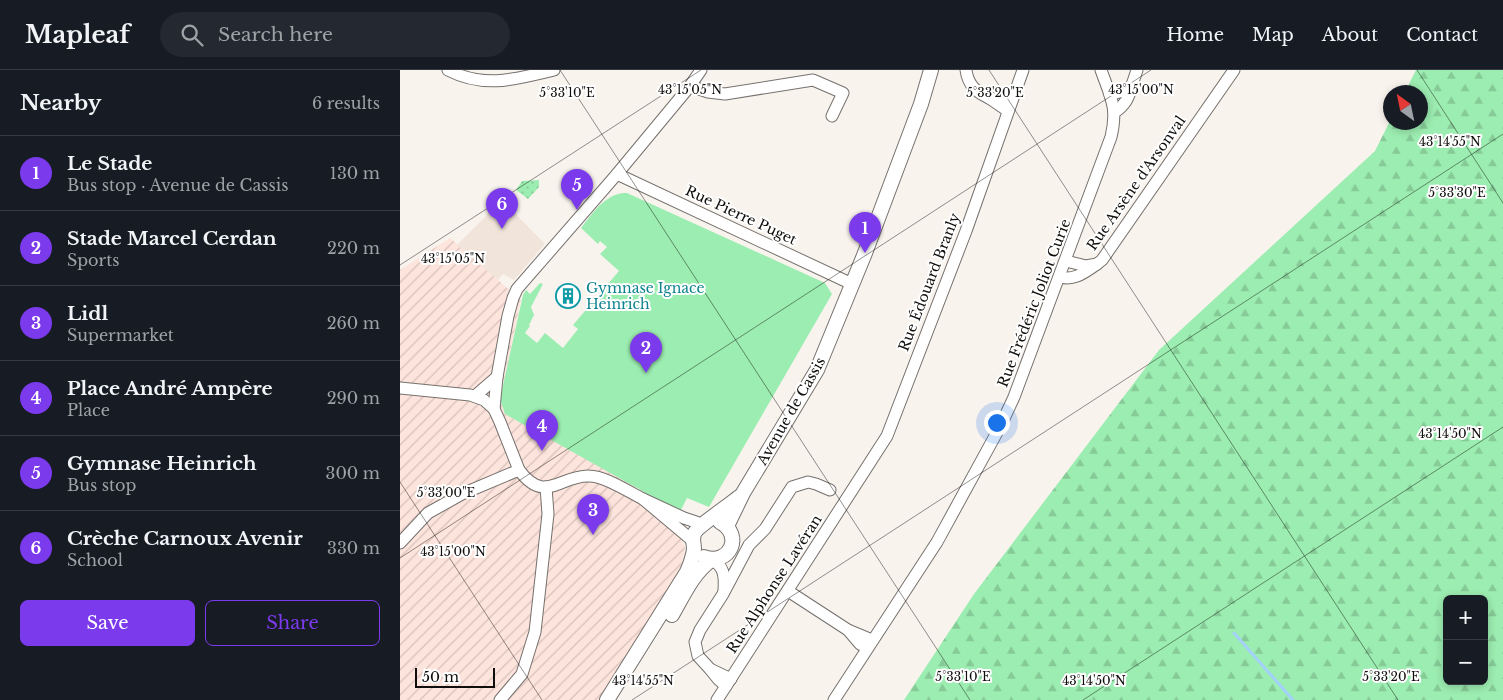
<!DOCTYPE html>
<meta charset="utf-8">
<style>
body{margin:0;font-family:"Libre Baskerville",serif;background:#242831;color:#f1f3f6}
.controls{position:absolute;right:15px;bottom:15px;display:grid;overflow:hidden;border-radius:8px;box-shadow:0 2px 8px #0003}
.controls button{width:45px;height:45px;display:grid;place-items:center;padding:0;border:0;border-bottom:1px solid #363941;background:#171b24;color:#f1f3f6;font:25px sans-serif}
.compass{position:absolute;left:983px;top:15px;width:45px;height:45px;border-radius:50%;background:#171b24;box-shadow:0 2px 8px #0003;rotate:327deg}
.scale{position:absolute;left:15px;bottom:12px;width:80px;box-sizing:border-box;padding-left:5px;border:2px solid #100e0c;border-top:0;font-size:14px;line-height:18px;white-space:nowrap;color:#100e0c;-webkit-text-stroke:4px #fff;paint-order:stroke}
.you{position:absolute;left:596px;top:352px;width:18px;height:18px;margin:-12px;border:4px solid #fff;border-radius:50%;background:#1a73e8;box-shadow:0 0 0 8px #1a73e833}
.badge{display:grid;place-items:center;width:32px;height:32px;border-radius:50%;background:#7c3aed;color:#fff;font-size:16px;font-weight:700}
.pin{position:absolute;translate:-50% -41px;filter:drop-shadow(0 1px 2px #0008)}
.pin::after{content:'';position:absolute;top:26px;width:18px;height:15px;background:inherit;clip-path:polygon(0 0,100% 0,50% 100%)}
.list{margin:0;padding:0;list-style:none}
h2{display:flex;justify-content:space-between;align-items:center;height:65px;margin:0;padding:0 20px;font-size:21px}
h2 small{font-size:16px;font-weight:400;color:#9ea1a6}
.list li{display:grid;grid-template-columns:32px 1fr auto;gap:15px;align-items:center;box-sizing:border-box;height:75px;padding:0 20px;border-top:1px solid #363941}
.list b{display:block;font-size:19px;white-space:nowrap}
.list p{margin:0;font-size:16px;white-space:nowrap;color:#9ea1a6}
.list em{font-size:16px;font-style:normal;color:#9ea1a6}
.actions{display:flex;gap:10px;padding:15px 20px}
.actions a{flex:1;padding:11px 0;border:1px solid #7c3aed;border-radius:8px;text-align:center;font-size:18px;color:#7c3aed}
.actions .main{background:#7c3aed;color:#fff}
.icon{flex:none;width:28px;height:28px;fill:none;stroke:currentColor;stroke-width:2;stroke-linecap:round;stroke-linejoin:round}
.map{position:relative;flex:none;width:1103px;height:630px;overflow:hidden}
header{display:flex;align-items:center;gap:30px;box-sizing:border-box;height:70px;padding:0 25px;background:#171b24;border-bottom:1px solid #363941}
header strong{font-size:24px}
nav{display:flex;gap:28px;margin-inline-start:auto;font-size:18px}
.search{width:350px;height:45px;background:#242831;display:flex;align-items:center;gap:12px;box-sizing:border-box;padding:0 18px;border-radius:28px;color:#9ea1a6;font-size:19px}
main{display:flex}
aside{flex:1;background:#171b24}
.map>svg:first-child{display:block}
.industrial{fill:url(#industrial-furrows)}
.built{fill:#f1e4db}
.green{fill:#9cedb1}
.forest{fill:url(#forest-firs);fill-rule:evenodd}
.park{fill:url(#park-dots)}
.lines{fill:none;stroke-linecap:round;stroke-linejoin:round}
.stream{stroke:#a4d1fc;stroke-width:3}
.minor-casing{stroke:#76716d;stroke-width:13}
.major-casing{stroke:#76716d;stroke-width:16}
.minor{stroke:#fff;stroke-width:11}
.major{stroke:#fff;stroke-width:14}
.ticks{fill:none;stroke:#100e0c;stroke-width:1;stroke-opacity:0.45}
.labels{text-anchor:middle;stroke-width:4;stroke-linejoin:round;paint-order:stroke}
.street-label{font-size:14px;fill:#100e0c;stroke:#fff}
.culture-label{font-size:14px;fill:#0d838f;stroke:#fff;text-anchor:start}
.ticks-label{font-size:12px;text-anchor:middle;fill:#100e0c;stroke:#fff;stroke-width:4;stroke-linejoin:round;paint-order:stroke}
</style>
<header>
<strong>Mapleaf</strong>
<div class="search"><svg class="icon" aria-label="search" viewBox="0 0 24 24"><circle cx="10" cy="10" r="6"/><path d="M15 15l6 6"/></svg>Search here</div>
<nav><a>Home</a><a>Map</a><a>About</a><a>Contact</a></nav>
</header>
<main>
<aside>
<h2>Nearby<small>6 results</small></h2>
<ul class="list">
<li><span class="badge">1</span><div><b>Le Stade</b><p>Bus stop · Avenue de Cassis</p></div><em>130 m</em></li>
<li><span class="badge">2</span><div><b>Stade Marcel Cerdan</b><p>Sports</p></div><em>220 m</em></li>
<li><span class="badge">3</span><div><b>Lidl</b><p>Supermarket</p></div><em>260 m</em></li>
<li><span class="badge">4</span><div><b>Place André Ampère</b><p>Place</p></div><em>290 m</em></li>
<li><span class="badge">5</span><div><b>Gymnase Heinrich</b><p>Bus stop</p></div><em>300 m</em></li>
<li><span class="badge">6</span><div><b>Crèche Carnoux Avenir</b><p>School</p></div><em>330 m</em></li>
</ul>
<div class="actions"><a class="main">Save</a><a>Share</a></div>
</aside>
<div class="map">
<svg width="1103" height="630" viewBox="0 0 1103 630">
<defs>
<pattern id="industrial-furrows" width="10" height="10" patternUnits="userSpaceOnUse" patternTransform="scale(1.25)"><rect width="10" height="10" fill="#fde4dc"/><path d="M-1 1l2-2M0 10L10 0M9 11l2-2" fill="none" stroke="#d8c2bc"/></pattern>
<pattern id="forest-firs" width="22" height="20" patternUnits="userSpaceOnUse" patternTransform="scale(1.25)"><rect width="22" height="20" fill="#9cedb1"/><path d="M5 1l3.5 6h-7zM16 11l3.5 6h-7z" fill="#85ca97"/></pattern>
<pattern id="park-dots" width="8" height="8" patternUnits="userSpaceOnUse" patternTransform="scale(1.25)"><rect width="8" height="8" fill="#9cedb1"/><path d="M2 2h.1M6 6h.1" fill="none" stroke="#85ca97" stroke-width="1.8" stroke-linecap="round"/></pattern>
</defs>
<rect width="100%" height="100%" fill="#f9f3ee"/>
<!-- industrial -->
<path class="industrial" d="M50,168L121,230L100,329L278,441L268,459L280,467L285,478L281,496L250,551L201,630H0V200Z"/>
<!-- built -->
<path class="built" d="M102,130L145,174L114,210L103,204L98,210L57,175Z"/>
<!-- green -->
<path class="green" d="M223,123H227L425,213L432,224L309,437L287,428L281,440L278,441L105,344L100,329L123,225L126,220L130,224L140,213L143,214L131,237L134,245L129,255L130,256L125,263L137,273L145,263L163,278L178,259L173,255L219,201L200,184L207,177L200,171L198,174L181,158C193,143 203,126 223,123Z"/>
<!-- forest -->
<path class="forest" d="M1016,0H1103V630H504L574,524L759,280L975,81L990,51L991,52H1021V22H1005ZM1047,529H1084V611H1047Z"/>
<!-- park -->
<path class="park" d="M139,110V117L128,129L116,120L122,111Z"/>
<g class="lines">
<!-- stream -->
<path class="stream" d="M834,563L893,630"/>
<defs>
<g id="minor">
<path d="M48,0C85,19 116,9 154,0"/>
<path d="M566,0C568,15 576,22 589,28"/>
<path d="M732,15L737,0"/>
<path d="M290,16L308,22L325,24L413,10L443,23L432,46"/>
<path d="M710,25L725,20L732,15C729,28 725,35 715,42"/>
<path d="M608,41L589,28L611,32"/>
<path d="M217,104L452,214"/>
<path d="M697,194L702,190L834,0"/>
<path d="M660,207C675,211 685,202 697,194L686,196L666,191"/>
<path d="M0,318L70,325L84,330L94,339L100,352L119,400"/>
<path d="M75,326L97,307L108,246L113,228L117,219L217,104L290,16L301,0"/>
<path d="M94,339L97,307"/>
<path d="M293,471L243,429L284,448L302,454"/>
<path d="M0,473L28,443L62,424L119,400C145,435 160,405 189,406C205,406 229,422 243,429"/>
<path d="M311,490C324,495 325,506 324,520"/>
<path d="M388,521L448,560"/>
<path d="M467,578L460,574L448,560L472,570"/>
<path d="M310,599L298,586L295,572L300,560L323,524L349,475L365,459L392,417L408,412L416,414L430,420"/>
<path d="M326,616L318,609L310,599L331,609"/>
<path d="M100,630L122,604L135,562L148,444L146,417"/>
<path d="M317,630L487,366L566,161L623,0"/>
<path d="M434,630L537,472L601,355L614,327L711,67C718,38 711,28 701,0"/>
</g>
<g id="major">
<path d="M327,456L343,423L417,300L465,183L521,34L531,0"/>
<path d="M304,487C330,496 344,465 320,452"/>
<path d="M272,545C283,526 293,503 311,490"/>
<path d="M207,630L287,502C290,495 293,487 294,479C294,474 292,469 294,464C296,457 330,435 339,427"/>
</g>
</defs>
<!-- minor casing -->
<use href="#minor" class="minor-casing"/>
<!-- major casing -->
<use href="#major" class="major-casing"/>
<!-- minor -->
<use href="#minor" class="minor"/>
<!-- major -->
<use href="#major" class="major"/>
</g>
<!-- ticks -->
<path class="ticks" d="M160,0L570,630M589,0L998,630M1017,0L1103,133M0,195L301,0M0,412L142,630M0,488L751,0M232,630L1103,64M683,630L1103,357"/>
<!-- icons -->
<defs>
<symbol id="building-ring" viewBox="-11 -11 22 22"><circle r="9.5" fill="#fff" stroke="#0f9aa8" stroke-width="1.5"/><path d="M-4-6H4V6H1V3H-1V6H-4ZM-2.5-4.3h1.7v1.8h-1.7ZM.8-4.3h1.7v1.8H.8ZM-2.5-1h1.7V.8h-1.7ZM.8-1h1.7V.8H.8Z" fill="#0f9aa8"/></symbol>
</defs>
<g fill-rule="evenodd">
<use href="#building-ring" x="154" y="212" width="28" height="28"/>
</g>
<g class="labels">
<!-- street labels -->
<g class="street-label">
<text transform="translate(736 113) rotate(-55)" y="5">Rue Arsène d'Arsonval</text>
<text transform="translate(341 145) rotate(25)" y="5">Rue Pierre Puget</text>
<text transform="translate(529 212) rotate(-69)" y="5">Rue Édouard Branly</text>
<text transform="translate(634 233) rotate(-69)" y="5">Rue Frédéric Joliot Curie</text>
<text transform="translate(391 341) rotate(-60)" y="5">Avenue de Cassis</text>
<text transform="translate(374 514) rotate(-57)" y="5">Rue Alphonse Lavéran</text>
</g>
<!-- culture labels -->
<g class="culture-label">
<text x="186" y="223">Gymnase Ignace<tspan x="186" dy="16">Heinrich</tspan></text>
</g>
</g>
<g class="ticks-label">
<text x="290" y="24">43°15'05"N</text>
<text x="741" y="24">43°15'00"N</text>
<text x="167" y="27">5°33'10"E</text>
<text x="595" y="27">5°33'20"E</text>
<text x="1050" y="76">43°14'55"N</text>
<text x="1057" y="127">5°33'30"E</text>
<text x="53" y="193">43°15'05"N</text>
<text x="1050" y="368">43°14'50"N</text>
<text x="46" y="427">5°33'00"E</text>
<text x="53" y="486">43°15'00"N</text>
<text x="563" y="611">5°33'10"E</text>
<text x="991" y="611">5°33'20"E</text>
<text x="243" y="615">43°14'55"N</text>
<text x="694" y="615">43°14'50"N</text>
</g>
</svg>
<div class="controls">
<button>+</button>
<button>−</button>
</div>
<svg class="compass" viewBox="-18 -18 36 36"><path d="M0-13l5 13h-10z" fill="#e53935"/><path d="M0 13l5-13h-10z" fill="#9ea1a6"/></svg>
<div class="scale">50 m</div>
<div class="you"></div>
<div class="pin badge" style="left:465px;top:183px">1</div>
<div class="pin badge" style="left:246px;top:303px">2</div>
<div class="pin badge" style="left:193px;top:465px">3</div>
<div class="pin badge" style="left:142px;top:381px">4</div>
<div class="pin badge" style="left:177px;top:140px">5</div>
<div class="pin badge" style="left:102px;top:159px">6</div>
</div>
</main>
